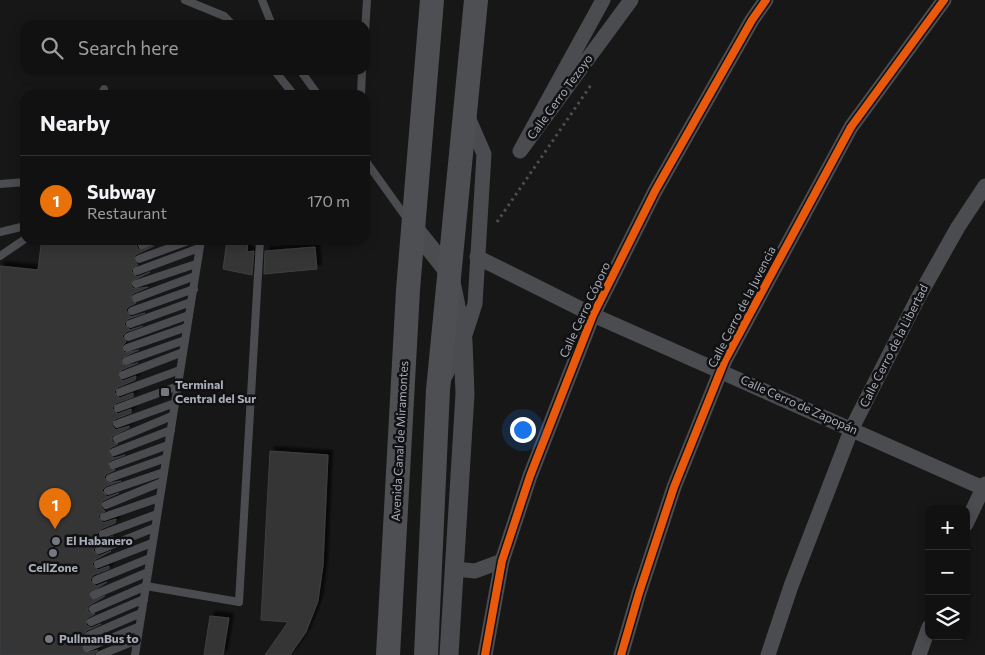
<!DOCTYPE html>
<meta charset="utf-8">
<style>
body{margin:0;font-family:Commissioner,sans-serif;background:#1e1f1f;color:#f1f3f6}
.controls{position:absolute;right:15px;bottom:15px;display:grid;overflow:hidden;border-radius:10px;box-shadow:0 2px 12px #0003}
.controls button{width:45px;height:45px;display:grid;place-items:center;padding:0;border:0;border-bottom:1px solid #303131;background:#111;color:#f1f3f6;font:25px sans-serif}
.you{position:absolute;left:522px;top:429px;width:18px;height:18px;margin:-12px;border:4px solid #fff;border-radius:50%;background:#1a73e8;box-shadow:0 0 0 8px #1a73e833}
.badge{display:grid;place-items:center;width:32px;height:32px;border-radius:50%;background:#db2777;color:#fff;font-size:16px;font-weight:700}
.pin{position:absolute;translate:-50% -41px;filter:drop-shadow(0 1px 2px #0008)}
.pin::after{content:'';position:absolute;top:26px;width:18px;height:15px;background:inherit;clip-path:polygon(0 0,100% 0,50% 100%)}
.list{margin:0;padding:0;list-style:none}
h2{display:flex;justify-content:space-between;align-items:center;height:65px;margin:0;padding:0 20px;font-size:21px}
h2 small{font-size:16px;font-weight:400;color:#9c9d9f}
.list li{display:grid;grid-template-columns:32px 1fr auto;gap:15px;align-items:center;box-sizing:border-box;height:90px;padding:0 20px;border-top:1px solid #303131}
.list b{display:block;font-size:19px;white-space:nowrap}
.list p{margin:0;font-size:16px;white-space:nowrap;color:#9c9d9f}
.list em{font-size:16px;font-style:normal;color:#9c9d9f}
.icon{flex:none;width:28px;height:28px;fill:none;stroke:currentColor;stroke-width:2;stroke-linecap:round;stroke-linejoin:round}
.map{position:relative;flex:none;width:985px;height:655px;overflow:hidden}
.search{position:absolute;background:#111;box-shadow:0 2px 12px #0003;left:20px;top:20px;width:350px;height:55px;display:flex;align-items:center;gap:12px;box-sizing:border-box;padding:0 18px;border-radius:15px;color:#9c9d9f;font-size:19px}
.panel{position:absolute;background:#111;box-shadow:0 2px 12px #0003;left:20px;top:90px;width:350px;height:155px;border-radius:15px}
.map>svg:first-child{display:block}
.building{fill:#353536;stroke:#3f4043;filter:url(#shadow)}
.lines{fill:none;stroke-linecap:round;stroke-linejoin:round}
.path{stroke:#4d4e52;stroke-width:3;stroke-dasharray:2.5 4;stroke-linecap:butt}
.service{stroke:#4b4c50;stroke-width:8}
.minor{stroke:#4b4c50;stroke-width:15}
.tertiary{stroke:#4b4c50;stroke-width:19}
.primary{stroke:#4d4f52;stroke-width:24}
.cycleway-casing{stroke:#111113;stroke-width:11}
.cycleway{stroke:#e8590c;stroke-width:8}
.poi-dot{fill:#757880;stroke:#111113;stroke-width:2}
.labels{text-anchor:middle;stroke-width:5;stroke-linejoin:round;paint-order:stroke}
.street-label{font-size:12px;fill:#a8adb8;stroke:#111113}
.poi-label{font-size:12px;font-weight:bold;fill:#a8adb8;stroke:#111113;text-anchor:start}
</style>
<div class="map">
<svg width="985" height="655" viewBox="0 0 985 655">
<defs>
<filter id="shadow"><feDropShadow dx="4.5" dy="-4.5" stdDeviation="1" flood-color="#0009"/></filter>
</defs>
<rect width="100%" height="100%" fill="#171717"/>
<!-- building -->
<g class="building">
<path d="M49,240H140L136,245L139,250L154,246L135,255L134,260L138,265L131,271L137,277L150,272L132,281L131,286L134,289L148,287L132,294L131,300L136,303L128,307L126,310L131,317L145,313L128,319L124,324L130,330L143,326L126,332L122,336L126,342L122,346L124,353L139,350L121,358V362L125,366L138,363L121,370L118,377L123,381L136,376L135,380L118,387L114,392L120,398L133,393V397L116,403L112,408L118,414L131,409V413L115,419L112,423V426L116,430L129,426V428L112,436V442L118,444L110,448L109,454L114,458L125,455L109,461L108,467L115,470L106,474L104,477L109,483L121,481L106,486L102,490L107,497L119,493L102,501L101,507L105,511L98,516L103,523L116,519L115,523L101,529L97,534L102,539L113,536V538L96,545L93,550L99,556L111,551L96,559L92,564L98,570L109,566V569L93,575L90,580L96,586L107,582L89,594L93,600L105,596L88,606V612L95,614L87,618L86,625L91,628L101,624L86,631L85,638L90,640L82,647L86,653L98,650L94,655H0V266L38,270L41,245Z"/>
<path d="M227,240H248L247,252L254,251L252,275L223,269Z"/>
<path d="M315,247L317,269L264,274L265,251Z"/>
<path d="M270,451L328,455L323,565L318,601L306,632L290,655H265L288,622L261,620Z"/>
<path d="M210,616L229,618L223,655H204Z"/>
</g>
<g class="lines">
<!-- path -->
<path class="path" d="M497,222L591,85"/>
<!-- service -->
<g class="service">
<path d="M185,0L224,16L233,25"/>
<path d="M262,0L272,25"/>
<path d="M365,32L367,0"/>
<path d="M274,70L294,95"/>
<path d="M300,70L318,95"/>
<path d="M102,95L104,89"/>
<path d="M361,95L362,70"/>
<path d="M365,160L408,220"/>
<path d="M0,184L25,182"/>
<path d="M0,232L25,226"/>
<path d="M142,245L155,240"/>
<path d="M0,256L25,239"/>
<path d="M139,259L191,240"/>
<path d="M137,271L199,248"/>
<path d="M136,284L196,264"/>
<path d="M136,298L195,276"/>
<path d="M132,311L194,289"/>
<path d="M130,324L191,302"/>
<path d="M128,337L189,315"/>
<path d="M127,348L187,327"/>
<path d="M126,361L185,340"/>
<path d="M123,375L183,352"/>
<path d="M120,392L180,370"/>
<path d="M118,408L178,386"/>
<path d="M117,424L175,403"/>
<path d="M117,439L172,416"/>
<path d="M114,452L171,430"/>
<path d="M113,465L168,445"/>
<path d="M110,478L166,458"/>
<path d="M108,491L164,472"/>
<path d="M106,505L162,482"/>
<path d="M104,517L159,498"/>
<path d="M103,534L157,514"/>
<path d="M99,550L154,528"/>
<path d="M98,564L152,543"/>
<path d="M96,580L150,558"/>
<path d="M94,595L148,572"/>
<path d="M93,609L146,586L239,602L260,240"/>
<path d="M91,622L144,599"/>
<path d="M90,635L141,613"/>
<path d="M87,648L138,627"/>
<path d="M100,655L137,640"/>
<path d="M135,655L201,240"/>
</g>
<!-- minor -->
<g class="minor">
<path d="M603,0L520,151L631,0"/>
<path d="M477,257L593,315L985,489"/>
<path d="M443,380L463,341L475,304L484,154L467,115"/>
<path d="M966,524L985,484"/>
<path d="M455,569L475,571L502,561"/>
<path d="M485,655L502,561L530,476L593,315L655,191L752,20L766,0"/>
<path d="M621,655L639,593L674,487L725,360L851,127L944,0"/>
<path d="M768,655L791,586L852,428L918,298L958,227L985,186"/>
<path d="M919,655L929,627"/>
</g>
<!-- tertiary -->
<path class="tertiary" d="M413,227L449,272L463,341L465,394L449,655"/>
<!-- primary -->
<g class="primary">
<path d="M388,655L408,290L432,0"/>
<path d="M426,655L438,390L476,0"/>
</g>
<defs>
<g id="cycleway">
<path d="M485,655L502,561L530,476L593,315L655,191L752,20L766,0"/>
<path d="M621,655L639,593L674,487L725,360L851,127L944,0"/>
</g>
</defs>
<!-- cycleway casing -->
<use href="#cycleway" class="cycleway-casing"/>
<!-- cycleway -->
<use href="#cycleway" class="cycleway"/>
</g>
<!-- markers -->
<g class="poi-dot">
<rect x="160" y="387" width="10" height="10" rx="2.5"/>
<circle cx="56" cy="541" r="5"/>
<circle cx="53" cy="553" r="5"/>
<circle cx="49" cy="639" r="5"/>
</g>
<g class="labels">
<!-- street labels -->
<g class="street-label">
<text transform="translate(560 97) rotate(-54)" y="4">Calle Cerro Tezoyo</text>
<text transform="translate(742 307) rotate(-63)" y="4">Calle Cerro de la Juvencia</text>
<text transform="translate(585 310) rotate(-65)" y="4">Calle Cerro Cóporo</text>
<text transform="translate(894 346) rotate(-63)" y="4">Calle Cerro de la Libertad</text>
<text transform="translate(799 405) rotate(24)" y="4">Calle Cerro de Zapopán</text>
<text transform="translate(400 441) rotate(-87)" y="4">Avenida Canal de Miramontes</text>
</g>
<!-- poi labels -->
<g class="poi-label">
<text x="175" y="389">Terminal<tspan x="175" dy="14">Central del Sur</tspan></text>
<text x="66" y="545">El Habanero</text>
<text x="53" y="572" text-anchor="middle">CellZone</text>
<text x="59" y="643">PullmanBus to</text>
</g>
</g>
</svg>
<div class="controls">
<button>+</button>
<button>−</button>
<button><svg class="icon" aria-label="layers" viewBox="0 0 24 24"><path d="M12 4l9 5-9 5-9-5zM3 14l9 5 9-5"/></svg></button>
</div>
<div class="you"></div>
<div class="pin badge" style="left:55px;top:529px;background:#e8710a">1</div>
<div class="search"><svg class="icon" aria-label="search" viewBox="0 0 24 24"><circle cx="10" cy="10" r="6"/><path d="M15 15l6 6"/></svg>Search here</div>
<section class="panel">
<h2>Nearby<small></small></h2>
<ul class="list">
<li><span class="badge" style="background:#e8710a">1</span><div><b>Subway</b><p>Restaurant</p></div><em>170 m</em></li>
</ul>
</section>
</div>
